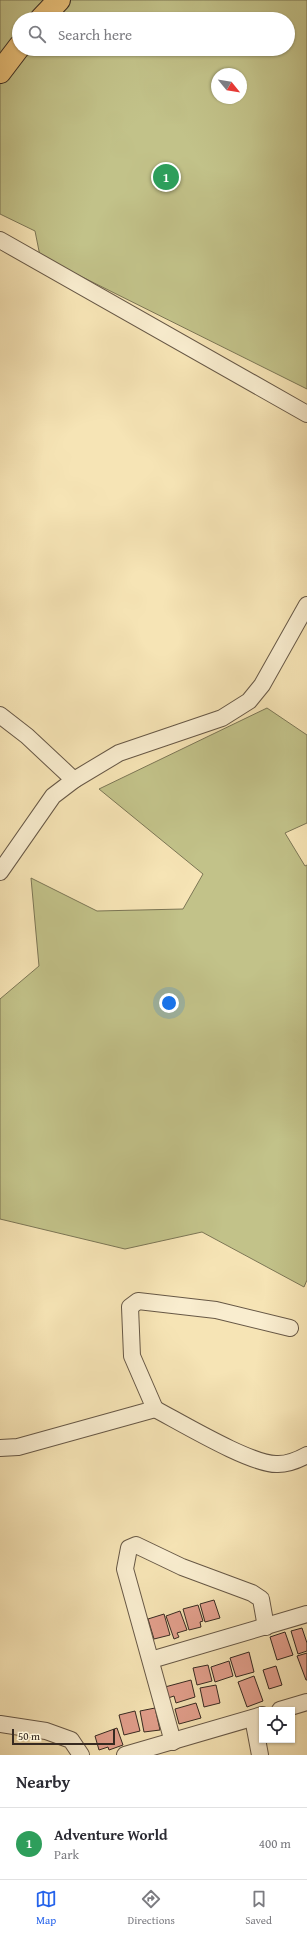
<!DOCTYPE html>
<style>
body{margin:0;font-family:"Gentium Book Plus",serif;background:#f7f7f7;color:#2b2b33}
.controls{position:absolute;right:12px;bottom:12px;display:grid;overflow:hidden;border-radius:0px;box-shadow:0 1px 3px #0004}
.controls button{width:36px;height:36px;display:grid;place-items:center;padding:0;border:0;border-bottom:1px solid #e1e1e2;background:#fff;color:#2b2b33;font:20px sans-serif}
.compass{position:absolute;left:211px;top:68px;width:36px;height:36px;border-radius:50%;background:#fff;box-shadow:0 1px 3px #0004;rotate:120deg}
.scale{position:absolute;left:12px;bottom:10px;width:103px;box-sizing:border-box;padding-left:4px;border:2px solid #372a21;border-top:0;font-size:11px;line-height:14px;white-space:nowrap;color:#372a21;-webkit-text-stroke:3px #f9edcf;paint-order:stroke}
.you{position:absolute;left:169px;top:1003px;width:14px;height:14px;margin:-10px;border:3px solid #fff;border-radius:50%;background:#1a73e8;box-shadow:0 0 0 6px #1a73e833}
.badge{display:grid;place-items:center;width:26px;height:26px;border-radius:50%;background:#2563eb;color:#fff;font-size:13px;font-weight:700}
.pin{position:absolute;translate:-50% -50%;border:2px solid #fff;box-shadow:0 1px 4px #0006}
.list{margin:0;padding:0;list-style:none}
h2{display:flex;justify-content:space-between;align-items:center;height:52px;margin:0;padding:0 16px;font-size:17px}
h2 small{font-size:13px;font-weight:400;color:#7c7c81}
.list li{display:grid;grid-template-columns:26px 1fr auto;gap:12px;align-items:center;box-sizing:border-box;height:72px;padding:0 16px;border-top:1px solid #e1e1e2}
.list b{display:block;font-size:15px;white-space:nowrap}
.list p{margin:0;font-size:13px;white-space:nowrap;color:#7c7c81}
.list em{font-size:13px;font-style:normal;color:#7c7c81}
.icon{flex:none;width:22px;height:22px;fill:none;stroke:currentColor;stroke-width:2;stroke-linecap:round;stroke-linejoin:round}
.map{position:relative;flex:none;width:307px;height:1755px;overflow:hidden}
.search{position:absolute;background:#fff;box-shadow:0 1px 3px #0004;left:12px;right:12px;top:12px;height:44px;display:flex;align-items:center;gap:10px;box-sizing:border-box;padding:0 14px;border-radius:22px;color:#7c7c81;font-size:15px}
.sheet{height:124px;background:#fff}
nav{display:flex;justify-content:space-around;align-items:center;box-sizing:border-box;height:56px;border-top:1px solid #e1e1e2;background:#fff;font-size:11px;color:#7c7c81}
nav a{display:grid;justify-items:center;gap:2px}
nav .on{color:#2563eb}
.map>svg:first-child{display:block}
.green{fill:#c2c289;stroke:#7c7655;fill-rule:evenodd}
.building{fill:#e29f8c;stroke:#372a21}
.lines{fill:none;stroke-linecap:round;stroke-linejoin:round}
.minor-casing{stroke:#675846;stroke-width:18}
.primary-casing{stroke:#372a21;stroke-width:24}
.minor{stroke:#f9edcf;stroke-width:16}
.primary{stroke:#ebc27a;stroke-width:22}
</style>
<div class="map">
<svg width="307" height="1755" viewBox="0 0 307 1755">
<rect width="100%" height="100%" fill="#f6e4b5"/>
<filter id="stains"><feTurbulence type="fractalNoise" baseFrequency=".005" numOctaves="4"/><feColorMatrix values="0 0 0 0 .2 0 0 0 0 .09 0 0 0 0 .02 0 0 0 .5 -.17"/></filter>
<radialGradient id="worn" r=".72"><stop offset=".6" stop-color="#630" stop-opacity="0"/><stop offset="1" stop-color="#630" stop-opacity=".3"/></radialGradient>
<!-- green -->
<g class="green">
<path d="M0,0H307V389L40,256L35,231L0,214ZM19,19H288V49H19ZM217,74H241V98H217Z"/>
<path d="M267,708L307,735V823L285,833L305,866L307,865V1280L304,1287L202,1232L125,1249L0,1219V999L39,966L31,878L97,911L183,909L203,874L99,789Z"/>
</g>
<!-- building -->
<g class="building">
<path d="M214,1600L220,1618L205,1622L200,1604Z"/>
<path d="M198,1605L203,1621L200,1622L201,1627L189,1630L183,1609Z"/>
<path d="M180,1611L187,1630L177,1633L179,1637L174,1639L166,1616Z"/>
<path d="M164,1614L170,1635L154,1639L148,1619Z"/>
<path d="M302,1628L307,1643V1651L298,1654L291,1631Z"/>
<path d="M285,1632L293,1655L277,1660L270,1637Z"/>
<path d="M249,1652L254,1672L236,1677L230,1658Z"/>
<path d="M307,1653V1680H306L297,1656Z"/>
<path d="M229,1661L233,1676L215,1682L211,1667Z"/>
<path d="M208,1665L212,1681L197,1685L193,1668Z"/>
<path d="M276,1666L282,1685L269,1689L263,1670Z"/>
<path d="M254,1676L263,1701L247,1707L238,1682Z"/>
<path d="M191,1680L195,1697L176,1703L174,1696L168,1698L165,1687Z"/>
<path d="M216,1685L220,1703L204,1707L200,1688Z"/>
<path d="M196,1703L201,1718L179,1724L175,1709Z"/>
<path d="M155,1708L160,1730L144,1732L140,1711Z"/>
<path d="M135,1711L140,1731L124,1735L119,1715Z"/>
<path d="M117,1728L123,1745L109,1750L108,1747L99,1750L95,1736Z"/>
</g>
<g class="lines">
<defs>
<g id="minor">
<path d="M0,240L307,414"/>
<path d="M0,715L27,736L74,780"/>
<path d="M0,872L53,796L74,780L119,753L222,718L249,701L262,685L307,605"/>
<path d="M155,1409C180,1422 253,1466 278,1464C289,1464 298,1460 307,1455"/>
<path d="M0,1448L18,1447L155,1409L132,1356L130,1307L138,1301L216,1310L290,1328"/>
<path d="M151,1660L307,1614"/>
<path d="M280,1710L307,1702"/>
<path d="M253,1718L260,1755"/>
<path d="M0,1724L46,1731L71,1740L81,1755"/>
<path d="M173,1742L125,1569L129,1548L136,1545L182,1567L252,1593L261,1599L266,1627"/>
<path d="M125,1755L262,1715"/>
</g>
<g id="primary">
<path d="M41,19L59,0"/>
<path d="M0,72L19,47"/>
</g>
</defs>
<!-- minor casing -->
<use href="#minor" class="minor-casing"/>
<!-- primary casing -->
<use href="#primary" class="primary-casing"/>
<!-- minor -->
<use href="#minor" class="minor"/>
<!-- primary -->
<use href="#primary" class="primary"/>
</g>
<rect width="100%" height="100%" filter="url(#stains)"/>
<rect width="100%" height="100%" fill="url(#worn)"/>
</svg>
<div class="controls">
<button><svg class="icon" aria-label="locate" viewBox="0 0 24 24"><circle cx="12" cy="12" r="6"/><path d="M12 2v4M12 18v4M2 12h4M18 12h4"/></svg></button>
</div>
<svg class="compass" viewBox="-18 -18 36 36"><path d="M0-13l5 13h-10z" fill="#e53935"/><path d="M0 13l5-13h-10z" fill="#7c7c81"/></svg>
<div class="scale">50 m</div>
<div class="you"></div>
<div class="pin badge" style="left:166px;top:177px;background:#2e9e5b">1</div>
<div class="search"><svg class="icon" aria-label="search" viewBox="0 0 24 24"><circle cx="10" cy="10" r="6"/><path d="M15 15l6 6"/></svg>Search here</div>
</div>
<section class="sheet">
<h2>Nearby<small></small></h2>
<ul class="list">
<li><span class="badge" style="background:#2e9e5b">1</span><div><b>Adventure World</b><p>Park</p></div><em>400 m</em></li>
</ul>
</section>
<nav>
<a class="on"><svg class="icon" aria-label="map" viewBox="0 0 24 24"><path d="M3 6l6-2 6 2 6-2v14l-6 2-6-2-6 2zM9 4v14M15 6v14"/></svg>Map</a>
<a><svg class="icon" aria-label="directions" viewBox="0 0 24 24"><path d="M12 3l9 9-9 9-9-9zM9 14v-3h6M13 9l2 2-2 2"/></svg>Directions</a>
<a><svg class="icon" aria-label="saved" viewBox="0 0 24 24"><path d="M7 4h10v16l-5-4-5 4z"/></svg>Saved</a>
</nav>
